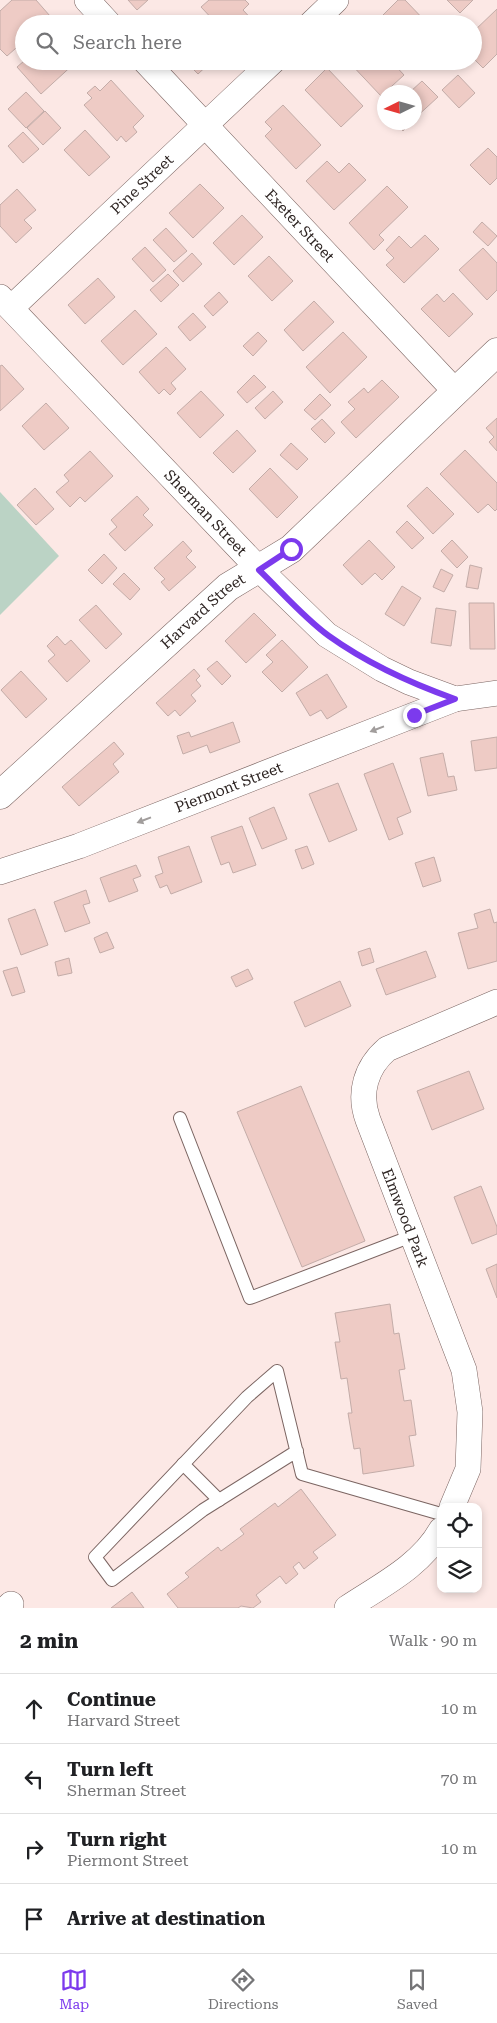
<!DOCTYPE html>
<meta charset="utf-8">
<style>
body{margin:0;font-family:"Roboto Serif",serif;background:#f6f6f6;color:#202124}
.controls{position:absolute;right:15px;bottom:15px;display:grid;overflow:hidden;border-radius:10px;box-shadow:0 2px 8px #0003}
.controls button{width:45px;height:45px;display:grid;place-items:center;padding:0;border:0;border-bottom:1px solid #e0e0e0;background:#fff;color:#202124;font:25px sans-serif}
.compass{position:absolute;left:377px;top:85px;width:45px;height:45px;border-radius:50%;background:#fff;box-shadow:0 2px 8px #0003;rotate:265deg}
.stop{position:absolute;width:15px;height:15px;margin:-11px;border:4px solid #7c3aed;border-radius:50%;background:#fff}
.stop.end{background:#7c3aed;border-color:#fff;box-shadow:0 1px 5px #0008}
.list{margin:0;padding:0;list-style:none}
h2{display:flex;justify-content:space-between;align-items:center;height:65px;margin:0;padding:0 20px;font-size:21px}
h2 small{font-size:16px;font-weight:400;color:#757577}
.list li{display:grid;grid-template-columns:32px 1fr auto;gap:15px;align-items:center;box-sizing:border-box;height:70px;padding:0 20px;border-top:1px solid #e0e0e0}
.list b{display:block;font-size:19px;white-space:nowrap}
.list p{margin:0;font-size:16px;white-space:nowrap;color:#757577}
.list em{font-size:16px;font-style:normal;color:#757577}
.icon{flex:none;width:28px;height:28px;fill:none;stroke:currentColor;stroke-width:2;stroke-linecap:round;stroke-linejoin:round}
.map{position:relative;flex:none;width:497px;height:1608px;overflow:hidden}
.search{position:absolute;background:#fff;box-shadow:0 2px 8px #0003;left:15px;right:15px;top:15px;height:55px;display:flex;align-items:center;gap:12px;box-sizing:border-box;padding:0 18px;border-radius:28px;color:#757577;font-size:19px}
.sheet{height:345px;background:#fff}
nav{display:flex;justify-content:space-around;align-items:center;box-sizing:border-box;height:70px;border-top:1px solid #e0e0e0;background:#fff;font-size:14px;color:#757577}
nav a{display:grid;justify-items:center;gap:2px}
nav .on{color:#7c3aed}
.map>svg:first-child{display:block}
.green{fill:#bbd3c5}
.building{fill:#eecbc5;stroke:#c3aca8}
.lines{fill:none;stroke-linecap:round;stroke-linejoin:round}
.lane-casing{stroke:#7b6562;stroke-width:14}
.street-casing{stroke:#7b6562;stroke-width:26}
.secondary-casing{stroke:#7b6562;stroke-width:29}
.lane{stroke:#fff;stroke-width:12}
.street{stroke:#fff;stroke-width:25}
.secondary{stroke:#fff;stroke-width:28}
.oneway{fill:#a19d9c}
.route{stroke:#7c3aed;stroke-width:6}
.labels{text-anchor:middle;stroke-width:5;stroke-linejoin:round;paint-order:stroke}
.street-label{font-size:15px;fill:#2e2523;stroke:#fff}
</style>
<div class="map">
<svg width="497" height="1608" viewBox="0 0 497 1608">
<rect width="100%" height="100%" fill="#fce8e5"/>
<!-- green -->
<path class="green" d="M0,492L59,556L0,615Z"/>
<!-- building -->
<g class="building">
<path d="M12,0H36L50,16L42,24H24V41L7,56L0,49V11Z"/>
<path d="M128,0H148L137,10Z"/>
<path d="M209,0H245L249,4L243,10L256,24H217L201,7Z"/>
<path d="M398,0H405L428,24H385L380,18Z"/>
<path d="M447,0H473L460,13Z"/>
<path d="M497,9V54L483,68L473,58V32Z"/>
<path d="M24,61H77L41,94L17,67Z"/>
<path d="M185,61H212L198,74Z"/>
<path d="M348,61H391L404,75L381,96Z"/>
<path d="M327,68L363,106L341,127L305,90Z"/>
<path d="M458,75L475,93L459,108L442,90Z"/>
<path d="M111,80L144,116L133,127L137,132L126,142L121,136L117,141L84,105L92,98L87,93L95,86L100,91Z"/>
<path d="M422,81L438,97L414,119V92H410Z"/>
<path d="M26,92L44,111L26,128L8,109Z"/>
<path d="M283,105L321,145L296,169L265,136L272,129L265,122Z"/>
<path d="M45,111L61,128L43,145L27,128Z"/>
<path d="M395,122H411L403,131Z"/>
<path d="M85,130L110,157L89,176L64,150Z"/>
<path d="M23,132L39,149L23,163L8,146Z"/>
<path d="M488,148L497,157V178L490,185L470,165Z"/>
<path d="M327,161L339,173L349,163L366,180L334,210L306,181Z"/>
<path d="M200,184L224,208L193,238L169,213Z"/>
<path d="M387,186L408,207L379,235L384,240L374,250L349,223Z"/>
<path d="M17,189L36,210L24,220L32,228L16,243L0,226V205Z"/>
<path d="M242,215L263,237L234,265L213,243Z"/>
<path d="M482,222L497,236L488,246L473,232Z"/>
<path d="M166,228L187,251L174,262L153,240Z"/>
<path d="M425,235L439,249L404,283L386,265L394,258L386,250L399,236L411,248Z"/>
<path d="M145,247L166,270L153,282L132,259Z"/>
<path d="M483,248L497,263V290L487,300L459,270Z"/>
<path d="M192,253L202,264L183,282L173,271Z"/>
<path d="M269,256L293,281L272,301L248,276Z"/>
<path d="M168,274L179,285L161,302L150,290Z"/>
<path d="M98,278L115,297L85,324L68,305Z"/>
<path d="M219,292L228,302L213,316L204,306Z"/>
<path d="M453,293L473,314L449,337L421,309L437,294L444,302Z"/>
<path d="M314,301L334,322L303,351L284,330Z"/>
<path d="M135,310L157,334L123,365L101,341Z"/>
<path d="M193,313L206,327L190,341L178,327Z"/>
<path d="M258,332L267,341L253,356L243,346Z"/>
<path d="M343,332L367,357L330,393L306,367Z"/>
<path d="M166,347L186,369L171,383L176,389L170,395L164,389L159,394L139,372Z"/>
<path d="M2,365L24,389L0,411V366Z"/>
<path d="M254,375L266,387L247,403L237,392Z"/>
<path d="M382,380L399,397L356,438L341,422L355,409L348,402L364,388L368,393Z"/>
<path d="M201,391L224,415L200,438L177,413Z"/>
<path d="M273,391L283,402L265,419L255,408Z"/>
<path d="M320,394L331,405L315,420L304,410Z"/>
<path d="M46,403L69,428L44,450L22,426Z"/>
<path d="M497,418V451L489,442L494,437L486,428Z"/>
<path d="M322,419L335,433L325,443L311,429Z"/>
<path d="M237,430L256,451L233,473L213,453Z"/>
<path d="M291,443L308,459L297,470L280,455Z"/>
<path d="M465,450L497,483V509L495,511L488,504L478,513L440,474Z"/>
<path d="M90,451L113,476L85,502L80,497L70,507L56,492L69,481L64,475Z"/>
<path d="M270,468L298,497L277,518L249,489Z"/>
<path d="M427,487L454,514L433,534L407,506Z"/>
<path d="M35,488L54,509L36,525L17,505Z"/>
<path d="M137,496L149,509L143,515L153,525L125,551L109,534L117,527L111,520Z"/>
<path d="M407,521L424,538L412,549L396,532Z"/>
<path d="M369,540L395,567L382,580L375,573L362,585L343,565Z"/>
<path d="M452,540L468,557L457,568L441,551Z"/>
<path d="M183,541L192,551L186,557L196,567L169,591L161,582L165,579L154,568Z"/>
<path d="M104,554L117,568L102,584L88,570Z"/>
<path d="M470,565L482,568L478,589L466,587Z"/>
<path d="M441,569L453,575L444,592L433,587Z"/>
<path d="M124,573L140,589L130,600L113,584Z"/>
<path d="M402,586L421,598L404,626L385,614Z"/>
<path d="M469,603H494L495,649H470Z"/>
<path d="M96,605L122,634L106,649L79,620Z"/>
<path d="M436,608L456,611L451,646L431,643Z"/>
<path d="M254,613L276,635L246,663L225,641Z"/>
<path d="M57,636L65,645L71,640L90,661L67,682L48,661L55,655L47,646Z"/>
<path d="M282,640L308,667L282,692L262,672L273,662L266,655Z"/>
<path d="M217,661L231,676L222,685L207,669Z"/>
<path d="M194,669L200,676L196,680L201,686L191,695L196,701L180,716L175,710L168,716L156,703Z"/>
<path d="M21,671L47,699L26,718L1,690Z"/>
<path d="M327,674L347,707L327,719L321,710L310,716L296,693Z"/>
<path d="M233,722L240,742L210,753L207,745L183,754L177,736L189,732L191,737Z"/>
<path d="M497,737V768L475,771L471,741Z"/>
<path d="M114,742L124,754L113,764L119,772L79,806L62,787Z"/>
<path d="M443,753L448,777L454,776L457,790L428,796L420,758Z"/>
<path d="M393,763L411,812L397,818L403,834L389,840L364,774Z"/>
<path d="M338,783L357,830L329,842L309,794Z"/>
<path d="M274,807L287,839L262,849L249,818Z"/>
<path d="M242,826L256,865L233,873L229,862L221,865L211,837Z"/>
<path d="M189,846L202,882L171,894L167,885L160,888L155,876L163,873L158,857Z"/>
<path d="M307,846L314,864L302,869L295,850Z"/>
<path d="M434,857L441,881L423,887L415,863Z"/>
<path d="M136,865L141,876L133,879L138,891L109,902L100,878Z"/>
<path d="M86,890L90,903L83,905L90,923L65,932L54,902Z"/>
<path d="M35,909L48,945L21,955L8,919Z"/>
<path d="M490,909L494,923L497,922V961L468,969L458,933L478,928L474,914Z"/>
<path d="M107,932L114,948L100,953L94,938Z"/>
<path d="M370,948L374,962L362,966L358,952Z"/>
<path d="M426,951L436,977L386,995L376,969Z"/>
<path d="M69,958L72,973L58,976L55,962Z"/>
<path d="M17,967L25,992L12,996L3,971Z"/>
<path d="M248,969L253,979L236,987L231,977Z"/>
<path d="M340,981L351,1006L305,1027L294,1002Z"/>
<path d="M469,1071L484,1109L432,1130L417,1091Z"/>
<path d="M301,1086L365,1241L302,1267L237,1112Z"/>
<path d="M481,1186L497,1227V1234L472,1244L454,1197Z"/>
<path d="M497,1264V1298L486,1269Z"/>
<path d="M390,1304L394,1334L399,1333L405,1369L399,1370L404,1401L411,1400L416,1435L409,1436L414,1466L363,1474L360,1448L354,1449L348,1413H352L347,1378L341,1379L335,1342H340L335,1313Z"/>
<path d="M301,1489L336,1535L313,1552L318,1558L304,1569L299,1562L293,1567L298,1574L286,1584L280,1576L256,1595L261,1602L253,1608L241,1606L238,1608H178L167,1594L189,1577L185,1573L218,1547L221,1551L244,1534L240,1529L275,1503L278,1507Z"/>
<path d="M132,1592L144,1608H111Z"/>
</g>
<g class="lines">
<defs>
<g id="lane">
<path d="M180,1118L250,1298L412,1236"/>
<path d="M297,1451L203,1510L112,1580L95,1557L247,1397L277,1371L302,1474L441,1514"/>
<path d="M183,1464L219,1500"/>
</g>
<g id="street">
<path d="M87,0L109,24"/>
<path d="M311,24L336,0"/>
<path id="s1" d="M145,61L455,391"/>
<path id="s2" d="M0,297L259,569L327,635L382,669L409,682L455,699L497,693"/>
<path id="s3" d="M11,308L273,61"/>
<path id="s4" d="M0,872L79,846L455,699"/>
<path d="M452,1507L468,1469L470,1412L464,1370L368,1120C358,1093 366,1067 387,1049L497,1002"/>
<path d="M7,1608L11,1604"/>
<path d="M347,1608C380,1586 421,1566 441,1530"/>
</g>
<g id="secondary">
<path id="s5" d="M0,795L228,587L291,549L497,352"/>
</g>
</defs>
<!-- lane casing -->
<use href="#lane" class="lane-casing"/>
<!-- street casing -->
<use href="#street" class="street-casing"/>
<!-- secondary casing -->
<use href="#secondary" class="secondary-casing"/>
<!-- lane -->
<use href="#lane" class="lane"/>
<!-- street -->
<use href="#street" class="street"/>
<!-- secondary -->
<use href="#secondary" class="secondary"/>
</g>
<!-- one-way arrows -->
<defs><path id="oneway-solid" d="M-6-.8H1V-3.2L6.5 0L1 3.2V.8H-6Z" transform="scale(1.25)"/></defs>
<g class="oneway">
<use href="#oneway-solid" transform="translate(377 729) rotate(159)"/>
<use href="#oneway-solid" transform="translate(144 820) rotate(159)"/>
</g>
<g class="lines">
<!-- route -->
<path class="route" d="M291,549L259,570C281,591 304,618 329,636C368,664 410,683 455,699L414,715"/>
</g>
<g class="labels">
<!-- street labels -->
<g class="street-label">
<text dy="5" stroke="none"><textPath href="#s3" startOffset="180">Pine Street</textPath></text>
<text dy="5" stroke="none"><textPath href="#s1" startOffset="226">Exeter Street</textPath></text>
<text dy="5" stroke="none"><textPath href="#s2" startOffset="298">Sherman Street</textPath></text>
<text dy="5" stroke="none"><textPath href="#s5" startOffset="274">Harvard Street</textPath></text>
<text dy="5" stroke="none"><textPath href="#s4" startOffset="244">Piermont Street</textPath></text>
<text transform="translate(405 1218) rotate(69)" y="5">Elmwood Park</text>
</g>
</g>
</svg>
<div class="controls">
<button><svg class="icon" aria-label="locate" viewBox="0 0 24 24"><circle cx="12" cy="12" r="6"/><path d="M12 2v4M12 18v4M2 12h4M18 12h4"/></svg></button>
<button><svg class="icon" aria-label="layers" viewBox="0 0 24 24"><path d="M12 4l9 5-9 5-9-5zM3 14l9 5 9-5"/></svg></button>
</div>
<svg class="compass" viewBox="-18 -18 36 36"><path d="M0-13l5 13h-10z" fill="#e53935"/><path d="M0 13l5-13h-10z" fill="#757577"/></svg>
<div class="stop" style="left:291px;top:549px"></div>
<div class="stop end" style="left:414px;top:715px"></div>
<div class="search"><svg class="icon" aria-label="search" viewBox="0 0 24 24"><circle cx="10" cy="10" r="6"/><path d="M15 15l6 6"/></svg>Search here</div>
</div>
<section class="sheet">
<h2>2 min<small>Walk · 90 m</small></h2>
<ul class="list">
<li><svg class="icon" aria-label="ahead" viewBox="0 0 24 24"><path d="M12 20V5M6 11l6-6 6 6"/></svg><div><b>Continue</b><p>Harvard Street</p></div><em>10 m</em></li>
<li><svg class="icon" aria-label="left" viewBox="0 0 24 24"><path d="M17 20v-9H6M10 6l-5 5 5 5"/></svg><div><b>Turn left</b><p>Sherman Street</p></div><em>70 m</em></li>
<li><svg class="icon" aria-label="right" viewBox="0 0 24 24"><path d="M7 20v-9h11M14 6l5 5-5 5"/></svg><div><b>Turn right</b><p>Piermont Street</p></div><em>10 m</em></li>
<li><svg class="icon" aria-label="arrive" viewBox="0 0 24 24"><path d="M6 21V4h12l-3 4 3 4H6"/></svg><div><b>Arrive at destination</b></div></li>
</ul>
</section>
<nav>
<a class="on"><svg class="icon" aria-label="map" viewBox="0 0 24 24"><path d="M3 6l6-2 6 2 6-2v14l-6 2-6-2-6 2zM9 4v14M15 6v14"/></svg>Map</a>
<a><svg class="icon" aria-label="directions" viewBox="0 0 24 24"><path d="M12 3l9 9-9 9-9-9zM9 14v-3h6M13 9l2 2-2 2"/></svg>Directions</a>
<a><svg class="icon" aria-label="saved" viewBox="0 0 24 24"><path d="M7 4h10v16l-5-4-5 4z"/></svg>Saved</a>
</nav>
